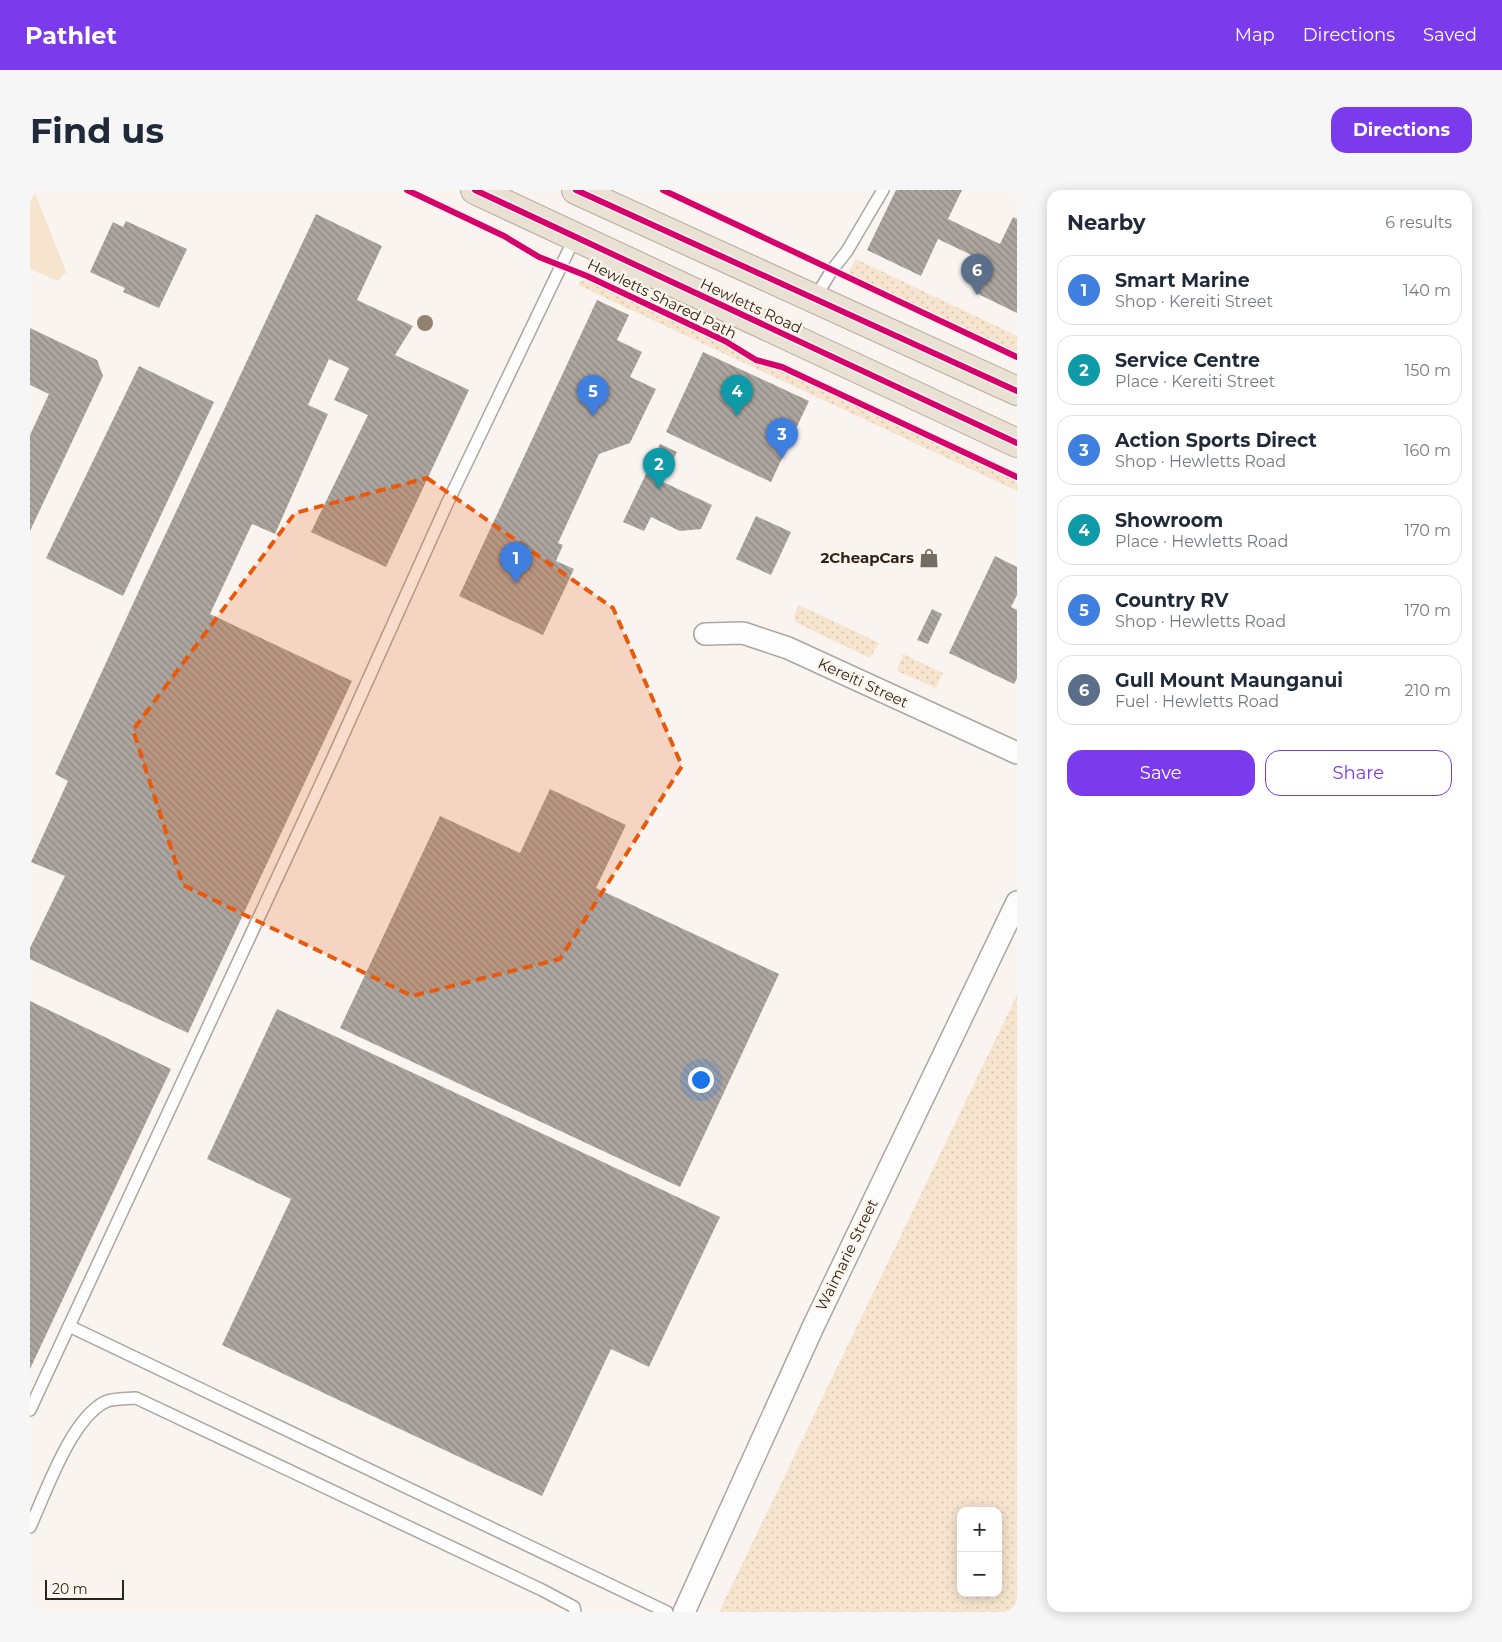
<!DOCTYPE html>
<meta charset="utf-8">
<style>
body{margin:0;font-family:Montserrat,sans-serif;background:#f6f6f7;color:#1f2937}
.controls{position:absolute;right:15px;bottom:15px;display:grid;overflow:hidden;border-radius:10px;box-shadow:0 2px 12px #0003}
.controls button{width:45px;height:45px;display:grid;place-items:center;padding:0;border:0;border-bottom:1px solid #e0e1e3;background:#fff;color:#1f2937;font:25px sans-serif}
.scale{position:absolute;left:15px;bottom:12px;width:79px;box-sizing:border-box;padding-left:5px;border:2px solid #2c241c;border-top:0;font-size:14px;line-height:18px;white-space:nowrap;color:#2c241c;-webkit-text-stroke:4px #fdf4eb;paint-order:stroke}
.you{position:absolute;left:670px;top:889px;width:18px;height:18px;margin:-12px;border:4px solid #fff;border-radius:50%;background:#1a73e8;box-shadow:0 0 0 8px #1a73e833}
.badge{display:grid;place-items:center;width:32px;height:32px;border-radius:50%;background:#7c3aed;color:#fff;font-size:16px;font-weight:700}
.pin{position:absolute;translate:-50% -41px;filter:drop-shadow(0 1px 2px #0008)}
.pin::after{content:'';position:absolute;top:26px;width:18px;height:15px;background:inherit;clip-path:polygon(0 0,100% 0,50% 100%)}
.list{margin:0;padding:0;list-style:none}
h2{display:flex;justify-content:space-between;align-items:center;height:65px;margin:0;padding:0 20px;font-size:21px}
h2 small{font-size:16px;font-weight:400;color:#747a83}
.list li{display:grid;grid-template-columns:32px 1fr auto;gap:15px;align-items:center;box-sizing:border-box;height:70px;margin:0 10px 10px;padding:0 10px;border:1px solid #e0e1e3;border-radius:15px}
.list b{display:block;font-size:19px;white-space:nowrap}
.list p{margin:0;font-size:16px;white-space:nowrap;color:#747a83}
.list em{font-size:16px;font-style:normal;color:#747a83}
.actions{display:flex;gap:10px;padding:15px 20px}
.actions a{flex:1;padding:11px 0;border:1px solid #7c3aed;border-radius:15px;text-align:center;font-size:18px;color:#7c3aed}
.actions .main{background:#7c3aed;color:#fff}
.map{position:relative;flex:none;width:987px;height:1422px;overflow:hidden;border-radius:15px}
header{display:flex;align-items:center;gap:30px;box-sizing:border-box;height:70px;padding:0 25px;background:#7c3aed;color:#fff}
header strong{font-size:24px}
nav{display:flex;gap:28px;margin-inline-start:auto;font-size:18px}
.intro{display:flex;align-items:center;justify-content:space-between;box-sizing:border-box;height:120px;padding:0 30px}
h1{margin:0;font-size:35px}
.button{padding:12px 22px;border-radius:15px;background:#7c3aed;color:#fff;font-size:18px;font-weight:700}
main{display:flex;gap:30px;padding:0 30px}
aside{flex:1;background:#fff;border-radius:15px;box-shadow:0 2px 12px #0003}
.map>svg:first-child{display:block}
.grass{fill:url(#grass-dots);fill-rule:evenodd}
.green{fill:#f6e4ce}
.building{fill:url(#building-back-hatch)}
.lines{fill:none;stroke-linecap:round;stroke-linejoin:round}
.service-casing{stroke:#aca6a0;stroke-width:14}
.minor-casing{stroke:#aca6a0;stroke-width:24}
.trunk-casing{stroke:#b7aa99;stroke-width:30}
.service{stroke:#fefdfd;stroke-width:11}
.minor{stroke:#fefdfd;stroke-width:21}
.trunk{stroke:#eae1d5;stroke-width:28}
.cycleway-casing{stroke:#fdf4eb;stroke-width:9}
.cycleway{stroke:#d6006c;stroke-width:6}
.tree{fill:#90826e}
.marked{fill:#e8590c;fill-opacity:0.2;stroke:#e8590c;stroke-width:4;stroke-dasharray:10 6;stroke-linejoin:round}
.labels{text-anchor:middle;stroke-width:5;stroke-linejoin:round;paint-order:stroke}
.street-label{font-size:15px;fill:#2c241c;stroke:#fdf4eb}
.poi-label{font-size:15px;font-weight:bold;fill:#2c241c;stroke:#fdf4eb;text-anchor:end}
</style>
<header>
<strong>Pathlet</strong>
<nav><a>Map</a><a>Directions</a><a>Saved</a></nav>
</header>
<div class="intro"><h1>Find us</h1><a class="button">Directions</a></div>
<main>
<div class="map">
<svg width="987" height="1422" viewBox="0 0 987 1422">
<defs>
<pattern id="grass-dots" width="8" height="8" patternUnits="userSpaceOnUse" patternTransform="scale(1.25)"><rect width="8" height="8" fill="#f6e4ce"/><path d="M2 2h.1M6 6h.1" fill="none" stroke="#d3c3b0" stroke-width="1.8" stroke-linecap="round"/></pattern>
<pattern id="building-back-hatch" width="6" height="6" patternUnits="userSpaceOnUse" patternTransform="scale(1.25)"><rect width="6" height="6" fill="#ada6a0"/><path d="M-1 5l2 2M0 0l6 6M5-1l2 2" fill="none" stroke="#8d8782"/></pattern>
</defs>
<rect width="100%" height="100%" fill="#f9f4ef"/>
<!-- grass -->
<g class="grass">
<path d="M826,69L987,146V164L818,84Z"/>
<path d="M555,90L683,147L714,164L728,174L751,180L987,289V301L548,95L550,91Z"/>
<path d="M769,415L849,453L840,468L765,432L764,426Z"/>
<path d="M873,464L913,483L906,498L867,481Z"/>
<path d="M987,805V1422H689ZM931,1321H968V1403H931Z"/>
</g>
<!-- green -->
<path class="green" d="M0,0H4L36,82L28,91L0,79Z"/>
<!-- building -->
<g class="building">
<path d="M866,0H932L918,29L970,54L983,27L987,29V123L946,103L960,74L908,49L891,86L837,60Z"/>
<path d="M286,24L352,56L327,110L383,136L365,165L439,200L356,377L281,342L338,225L304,210L319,178L299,169L278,215L298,224L245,344L222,334L180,424L322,491L158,843L0,769V758L35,686L1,672L38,591L25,584L113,392Z"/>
<path d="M96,31L157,59L129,118L93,102L95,98L60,82L83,32L93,37Z"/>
<path d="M567,110L599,125L587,150L612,162L600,187L626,199L600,253L569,264L528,353L533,355L526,371L544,379L513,445L429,406Z"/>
<path d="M0,138L67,170L73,186L0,341V245L19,204L0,195Z"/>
<path d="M673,162L779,211L741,292L636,242Z"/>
<path d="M109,176L184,212L93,406L16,368Z"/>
<path d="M630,254L647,262L637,283L620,275Z"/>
<path d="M616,284L682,315L671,339L650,341L621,327L614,341L593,332Z"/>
<path d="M726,326L761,342L741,385L706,369Z"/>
<path d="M965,366L987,377V405L981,417L987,420V488L984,494L919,463Z"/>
<path d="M902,419L912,424L898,454L887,450Z"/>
<path d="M520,599L596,635L566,698L749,784L650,997L310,838L410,626L490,663Z"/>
<path d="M0,811L141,879L0,1179Z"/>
<path d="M247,819L690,1027L619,1177L581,1159L512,1306L192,1155L261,1009L177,969Z"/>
</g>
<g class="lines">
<defs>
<g id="service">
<path d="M785,108L802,80L817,61L853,0"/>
<path d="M39,1136L637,1422"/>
<path d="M0,1220L301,572L416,316L545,47"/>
<path d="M0,1337C16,1302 41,1229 75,1212C83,1208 97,1209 106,1208L512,1400L544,1417L545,1422"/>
</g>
<g id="minor">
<path d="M675,444L713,443L758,458L987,563"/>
<path d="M654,1422L783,1137L987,712"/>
</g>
<g id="trunk">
<path d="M445,0L987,253"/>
<path d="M546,0L987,201"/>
</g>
</defs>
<!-- service casing -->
<use href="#service" class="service-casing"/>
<!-- minor casing -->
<use href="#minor" class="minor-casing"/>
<!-- trunk casing -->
<use href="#trunk" class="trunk-casing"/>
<!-- service -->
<use href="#service" class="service"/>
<!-- minor -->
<use href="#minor" class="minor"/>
<!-- trunk -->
<use href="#trunk" class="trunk"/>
<defs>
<g id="cycleway">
<path d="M377,0L474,46L509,67L557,86L695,151L726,170L752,177L987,287"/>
<path d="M445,0L987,253"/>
<path d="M546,0L987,201"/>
<path d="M633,0L987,167"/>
</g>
</defs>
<!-- cycleway casing -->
<use href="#cycleway" class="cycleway-casing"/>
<!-- cycleway -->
<use href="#cycleway" class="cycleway"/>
</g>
<!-- trees -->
<circle class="tree" cx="395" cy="133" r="8"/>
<!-- marked area -->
<path class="marked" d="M397,288L583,418L652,576L530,769L382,806L153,695L103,540L265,323Z"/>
<!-- icons -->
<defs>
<symbol id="shop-bare" viewBox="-9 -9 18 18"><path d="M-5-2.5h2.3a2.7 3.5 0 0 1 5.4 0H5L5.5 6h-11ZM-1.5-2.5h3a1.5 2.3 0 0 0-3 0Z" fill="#746d66" stroke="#fdf4eb" stroke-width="2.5" paint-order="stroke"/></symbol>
</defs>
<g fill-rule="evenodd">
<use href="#shop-bare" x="885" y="354" width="28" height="28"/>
</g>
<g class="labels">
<!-- street labels -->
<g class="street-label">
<text transform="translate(632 109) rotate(26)" y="5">Hewletts Shared Path</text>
<text transform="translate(721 116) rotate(25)" y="5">Hewletts Road</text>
<text transform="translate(833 493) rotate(25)" y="5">Kereiti Street</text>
<text transform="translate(817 1065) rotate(-64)" y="5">Waimarie Street</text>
</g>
<!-- poi labels -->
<g class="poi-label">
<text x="884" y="373">2CheapCars</text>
</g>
</g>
</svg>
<div class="controls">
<button>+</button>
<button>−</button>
</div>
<div class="scale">20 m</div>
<div class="you"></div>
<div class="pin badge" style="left:486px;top:393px;background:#3f7fe0">1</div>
<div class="pin badge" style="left:629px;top:299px;background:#0f9aa8">2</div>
<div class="pin badge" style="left:752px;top:269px;background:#3f7fe0">3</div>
<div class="pin badge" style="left:707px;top:226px;background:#0f9aa8">4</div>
<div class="pin badge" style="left:563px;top:226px;background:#3f7fe0">5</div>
<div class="pin badge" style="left:947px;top:105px;background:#5c6f8a">6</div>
</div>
<aside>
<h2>Nearby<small>6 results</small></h2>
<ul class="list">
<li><span class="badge" style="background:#3f7fe0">1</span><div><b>Smart Marine</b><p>Shop · Kereiti Street</p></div><em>140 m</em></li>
<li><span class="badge" style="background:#0f9aa8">2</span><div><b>Service Centre</b><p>Place · Kereiti Street</p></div><em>150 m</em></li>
<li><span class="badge" style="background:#3f7fe0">3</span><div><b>Action Sports Direct</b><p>Shop · Hewletts Road</p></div><em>160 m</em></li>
<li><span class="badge" style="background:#0f9aa8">4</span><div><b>Showroom</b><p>Place · Hewletts Road</p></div><em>170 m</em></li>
<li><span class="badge" style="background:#3f7fe0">5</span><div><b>Country RV</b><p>Shop · Hewletts Road</p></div><em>170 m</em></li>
<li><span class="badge" style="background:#5c6f8a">6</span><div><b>Gull Mount Maunganui</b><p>Fuel · Hewletts Road</p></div><em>210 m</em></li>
</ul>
<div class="actions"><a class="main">Save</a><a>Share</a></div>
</aside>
</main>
